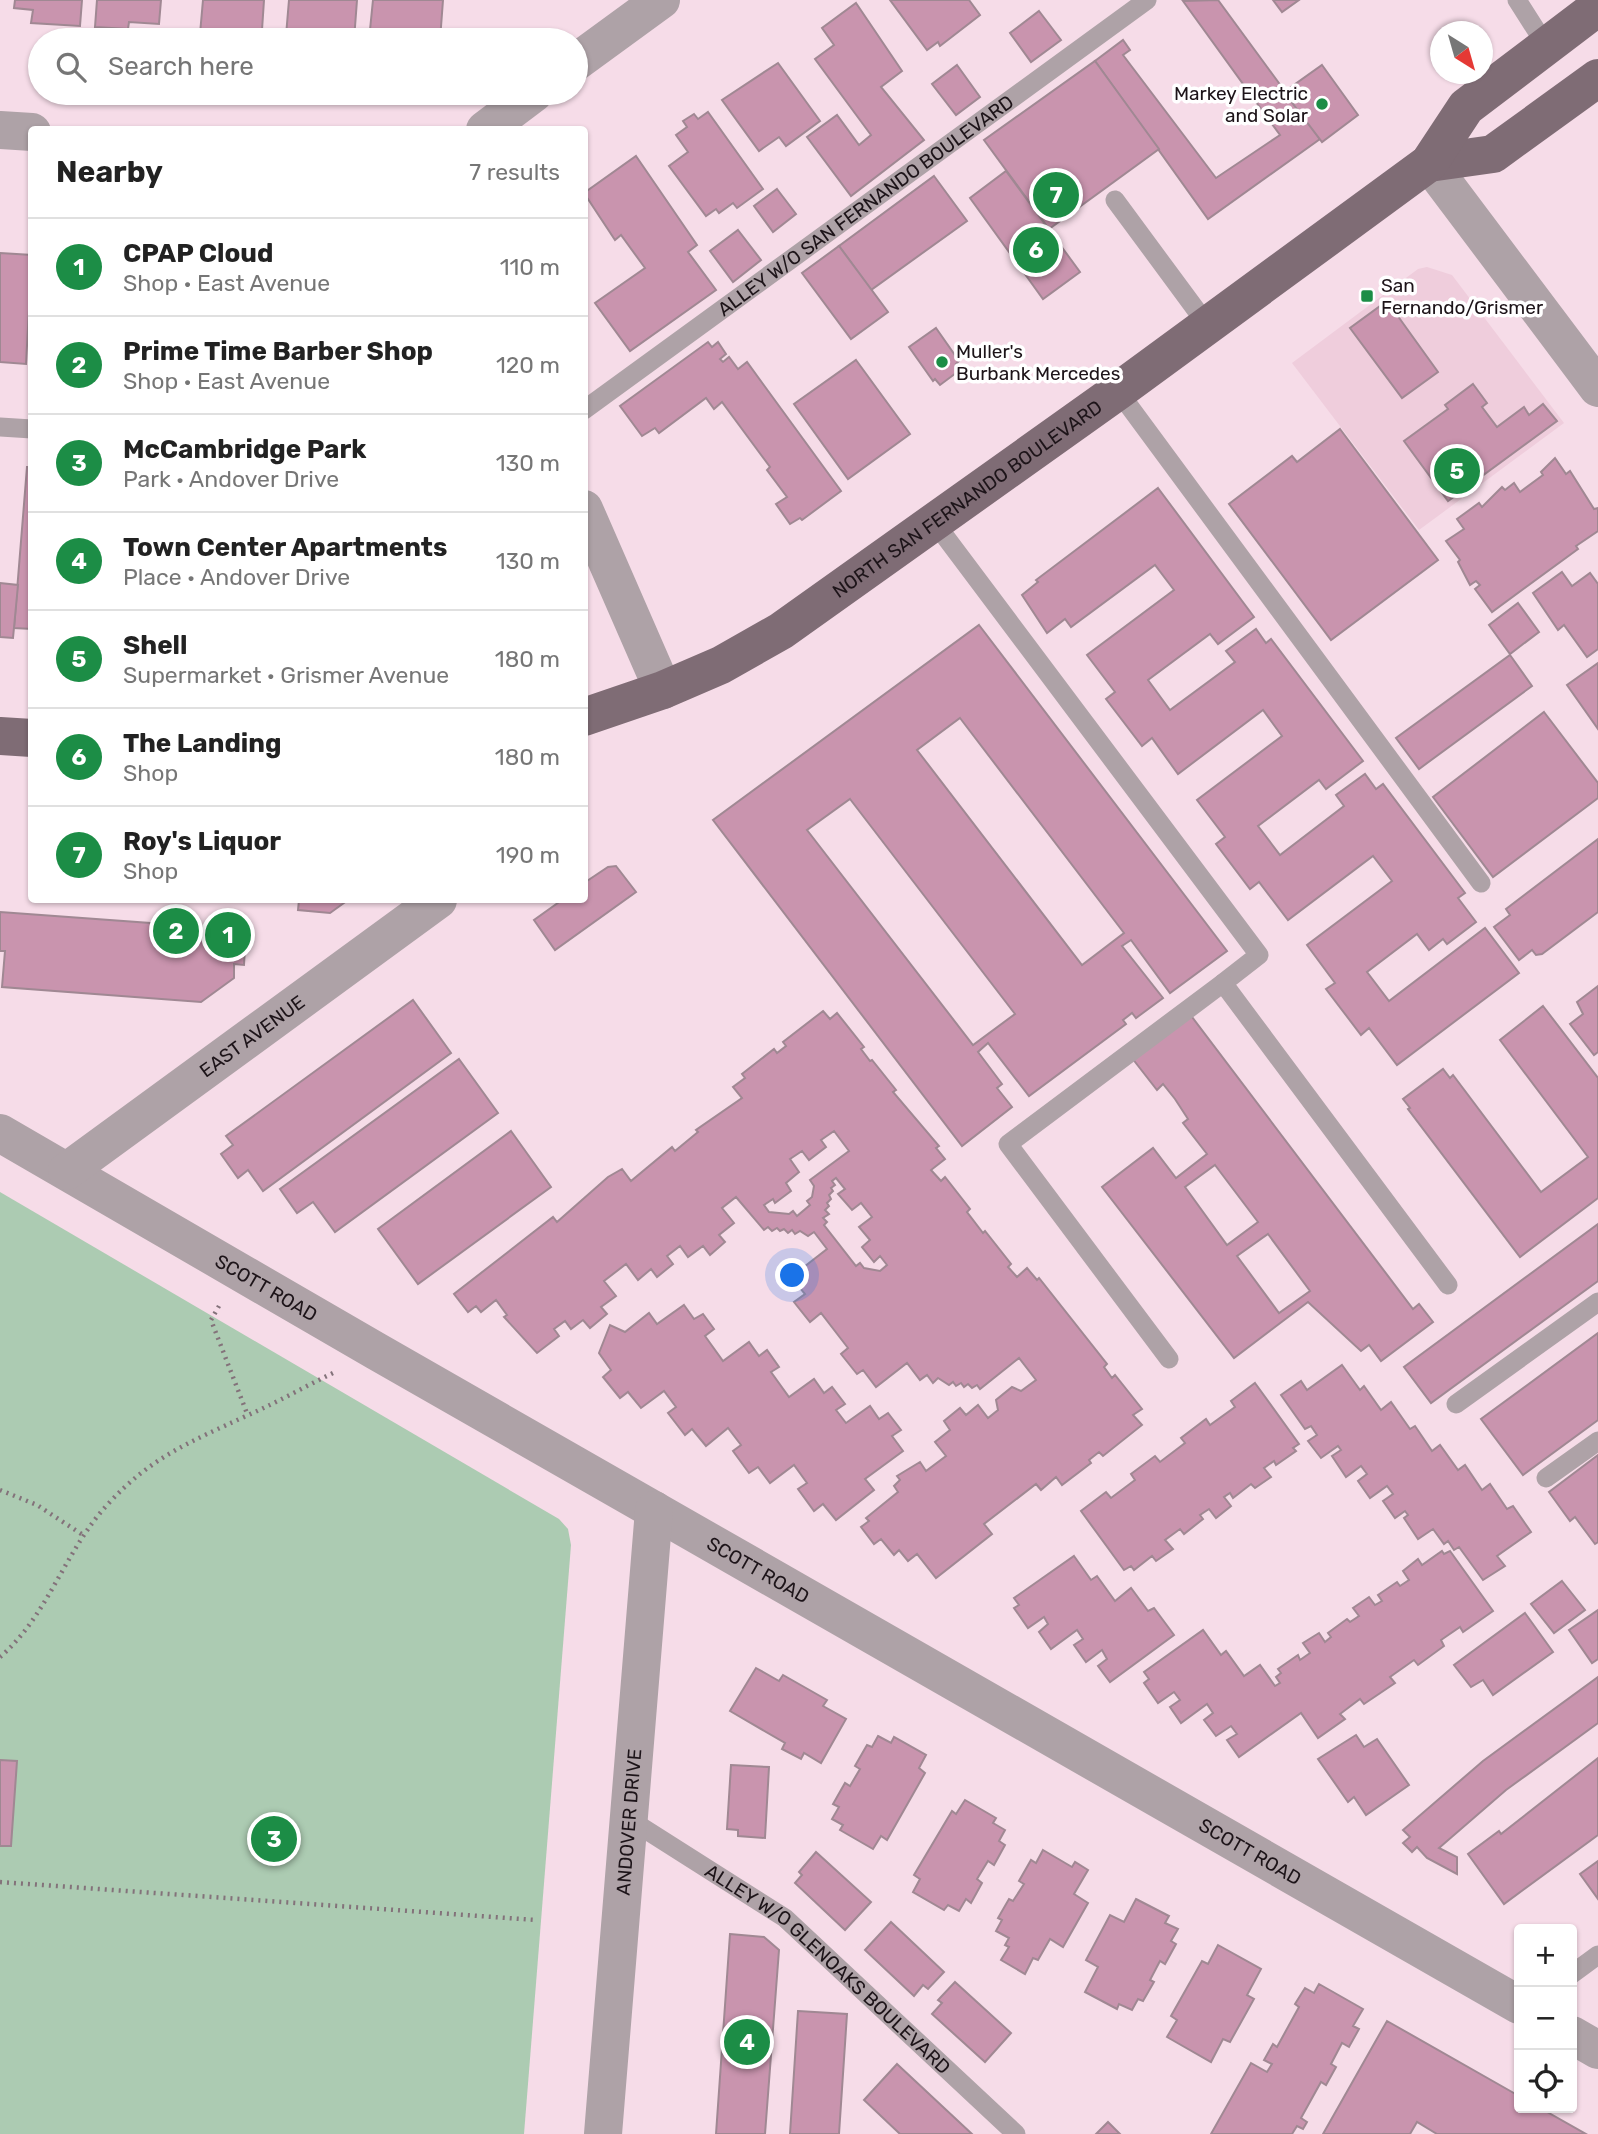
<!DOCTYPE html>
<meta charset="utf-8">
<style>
body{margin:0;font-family:Rubik,sans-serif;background:#f2f2f2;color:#222}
.controls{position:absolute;right:21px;bottom:21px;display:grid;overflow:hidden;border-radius:7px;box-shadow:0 2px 5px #0004}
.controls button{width:63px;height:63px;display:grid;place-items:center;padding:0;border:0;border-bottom:2px solid #e0e0e0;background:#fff;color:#222;font:35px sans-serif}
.compass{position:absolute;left:1430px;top:21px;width:63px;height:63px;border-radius:50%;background:#fff;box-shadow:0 2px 5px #0004;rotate:143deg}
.you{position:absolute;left:793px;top:1276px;width:24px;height:24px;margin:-18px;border:5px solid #fff;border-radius:50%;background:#1a73e8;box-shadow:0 0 0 10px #1a73e833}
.badge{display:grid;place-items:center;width:46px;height:46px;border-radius:50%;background:#1c8d46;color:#fff;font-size:23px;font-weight:700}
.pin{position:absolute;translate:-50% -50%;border:4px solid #fff;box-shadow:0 2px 7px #0006}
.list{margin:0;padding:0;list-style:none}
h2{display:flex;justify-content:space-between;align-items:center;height:91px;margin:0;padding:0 28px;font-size:30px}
h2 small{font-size:23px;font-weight:400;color:#767676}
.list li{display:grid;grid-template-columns:46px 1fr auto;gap:21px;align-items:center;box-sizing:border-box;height:98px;padding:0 28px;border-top:2px solid #e0e0e0}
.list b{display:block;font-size:26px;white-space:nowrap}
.list p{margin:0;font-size:23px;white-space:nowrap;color:#767676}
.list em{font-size:23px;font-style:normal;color:#767676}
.icon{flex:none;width:38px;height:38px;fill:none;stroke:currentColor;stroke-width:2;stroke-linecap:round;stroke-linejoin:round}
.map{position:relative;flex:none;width:1598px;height:2134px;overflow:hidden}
.search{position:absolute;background:#fff;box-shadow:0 2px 5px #0004;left:28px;top:28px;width:560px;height:77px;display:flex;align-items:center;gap:18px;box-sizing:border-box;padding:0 24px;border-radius:38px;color:#767676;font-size:26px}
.panel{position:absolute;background:#fff;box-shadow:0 2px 5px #0004;left:28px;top:126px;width:560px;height:777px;border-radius:7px}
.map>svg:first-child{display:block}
.built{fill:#efcddc}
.green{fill:#accbb2}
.building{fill:#c994ae;stroke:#a08893;stroke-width:2;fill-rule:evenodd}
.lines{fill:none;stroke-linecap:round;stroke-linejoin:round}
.path{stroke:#83727a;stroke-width:4.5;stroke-dasharray:2 5;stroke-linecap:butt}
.lane{stroke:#aea2a7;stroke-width:19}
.street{stroke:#aea2a7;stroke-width:38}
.primary{stroke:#7f6c75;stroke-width:38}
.poi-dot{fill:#1c8d46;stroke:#fff;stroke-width:2.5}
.labels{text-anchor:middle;stroke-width:7;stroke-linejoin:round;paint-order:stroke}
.poi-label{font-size:19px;fill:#1d1419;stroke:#fff;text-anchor:start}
.street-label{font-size:19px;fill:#1d1419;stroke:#fff}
</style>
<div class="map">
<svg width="1598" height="2134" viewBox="0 0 1598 2134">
<rect width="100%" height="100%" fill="#f6dce8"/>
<!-- built -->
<path class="built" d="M1427,267L1452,275L1564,423L1419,530L1292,363L1418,269Z"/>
<!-- green -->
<path class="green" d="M0,1192L559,1519L568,1529L571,1545L524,2134H0Z"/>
<!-- building -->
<g class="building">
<path d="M15,0H82L80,26L31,23L33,10L14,8Z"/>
<path d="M97,0H161L159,24L129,22L128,29L95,27Z"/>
<path d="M203,0H264L262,30L240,29L239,38L200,34Z"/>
<path d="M289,0H357L354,40H308L286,36Z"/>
<path d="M373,0H443L440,40H369Z"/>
<path d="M890,0H969L980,15L940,46L938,42L927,50Z"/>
<path d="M1218,0L1320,139L1208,219L1095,61L1123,40L1130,50L1123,55L1216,178L1280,135L1183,1Z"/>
<path d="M1273,0H1299L1282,12Z"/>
<path d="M856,3L902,71L881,87L924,140L851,196L807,137L837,115L859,145L871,135L815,59L834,45L822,28Z"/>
<path d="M1039,11L1061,40L1031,62L1010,33Z"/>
<path d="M1095,61L1159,149L1049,229L984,140Z"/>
<path d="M778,63L820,121L786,146L779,137L759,151L722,100Z"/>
<path d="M957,65L980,97L956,115L932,84Z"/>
<path d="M1322,65L1358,115L1322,142L1284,92Z"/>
<path d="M708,112L763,189L737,208L733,203L719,213L716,209L706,216L669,166L688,152L676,135L687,127L683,121L694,114L698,119Z"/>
<path d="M636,156L697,245L688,252L716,290L630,351L595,303L645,268L621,235L615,240L584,193Z"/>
<path d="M1006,171L1080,272L1043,299L970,198Z"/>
<path d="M934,176L967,221L871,290L839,246Z"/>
<path d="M777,189L796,214L773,232L754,206Z"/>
<path d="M738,230L761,260L733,282L710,251Z"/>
<path d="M839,246L888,312L851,339L802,273Z"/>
<path d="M0,253L32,255L26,364L0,362Z"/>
<path d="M1387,301L1438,372L1402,398L1350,328Z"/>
<path d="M936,328L959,361L956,364L960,370L940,385L935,379L933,381L909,347Z"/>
<path d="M708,342L712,347L718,342L726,354L720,359L723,362L729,357L738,369L747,362L841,491L802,520L800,518L790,524L776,504L787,497L767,470L770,467L722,402L714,409L706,398L659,433L655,428L642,436L620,406Z"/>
<path d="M856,360L910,434L848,479L794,404Z"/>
<path d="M1473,384L1487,403L1482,407L1497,427L1524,407L1529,415L1543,404L1557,421L1448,501L1404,441L1448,409L1445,405Z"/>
<path d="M1340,429L1438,560L1331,640L1229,504L1292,456L1297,462Z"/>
<path d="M1555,458L1566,474L1570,471L1594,509L1598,508V531L1576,546L1578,549L1492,612L1475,589L1480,585L1476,581L1470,585L1458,562L1460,560L1446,541L1464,529L1457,519L1479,503L1482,507L1502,487L1505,490L1514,483L1520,492L1543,475L1541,472Z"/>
<path d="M27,467H32V629L14,628Z"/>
<path d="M1158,488L1254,617L1218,644L1210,634L1148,680L1170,710L1235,662L1226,651L1256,629L1266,643L1271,639L1363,761L1326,789L1319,780L1258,826L1280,855L1344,806L1336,795L1365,774L1376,789L1383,784L1465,893L1458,898L1476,922L1447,944L1443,939L1429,950L1417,934L1367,972L1389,1001L1485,928L1519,973L1397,1065L1369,1028L1361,1035L1326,989L1335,983L1307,945L1392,881L1373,856L1288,920L1259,882L1250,889L1216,844L1225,837L1197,800L1282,736L1263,710L1178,774L1152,738L1142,746L1106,699L1115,692L1087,655L1174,590L1155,565L1071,627L1065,619L1047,633L1022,595L1038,582L1036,580Z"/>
<path d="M1562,572L1572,586L1590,573L1598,584V649L1587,657L1564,625L1558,630L1533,593Z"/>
<path d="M0,583L18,585L13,638L0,637Z"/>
<path d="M1518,603L1539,632L1510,654L1489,625Z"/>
<path d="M979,625L1227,951L1170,993L1131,940L1122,946L1163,998L1136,1018L1132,1013L1123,1020L1126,1024L1029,1096L988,1043L978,1052L1002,1084L997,1088L1012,1107L962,1146L713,820ZM960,718L1124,933L1082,965L917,750ZM850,799L1015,1014L973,1045L807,830Z"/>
<path d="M1510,655L1532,686L1419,769L1396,738Z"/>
<path d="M1598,663V729L1567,685Z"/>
<path d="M1544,712L1598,783V798L1493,877L1433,797Z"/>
<path d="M1598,839V912L1542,954L1536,955L1532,950L1519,960L1494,927L1510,915L1506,909Z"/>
<path d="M616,866L636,892L555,950L534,920L562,900H584V883L608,867Z"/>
<path d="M299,900H348L330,913L298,910Z"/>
<path d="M0,912L246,930L244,965L234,964V978L201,1002L2,987L5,951H0Z"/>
<path d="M1598,986V1052L1594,1055L1570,1024L1583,1014L1577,1002Z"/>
<path d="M413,1000L451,1053L263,1191L248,1170L238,1178L221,1154L233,1145L226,1136Z"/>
<path d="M1543,1006L1598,1078V1198L1520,1257L1408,1109L1410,1108L1403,1099L1443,1069L1450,1078L1453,1075L1541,1192L1588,1157L1500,1040Z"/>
<path d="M823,1011L830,1019L837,1013L864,1047L861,1049L870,1061L872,1060L896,1090L893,1092L939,1146L936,1148L945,1159L931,1170L941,1181L945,1177L970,1209L967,1212L983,1233L985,1231L1011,1264L1008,1267L1017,1277L1027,1268L1037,1280L1039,1278L1107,1364L1104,1367L1112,1378L1115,1375L1142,1409L1133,1415L1142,1425L1103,1456L1099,1452L1089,1460L1091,1463L1062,1485L1056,1477L1041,1490L1036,1484L984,1524L992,1534L936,1578L917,1554L908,1561L899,1550L894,1555L881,1539L874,1544L861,1527L869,1521L866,1518L898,1492L894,1486L900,1480L897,1476L920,1462L926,1471L946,1456L935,1442L950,1430L944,1421L960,1408L966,1415L978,1405L988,1418L998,1410L996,1400L1012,1387L1021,1391L1036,1380L1019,1358L980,1389L977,1385L972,1388L968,1384L964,1387L961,1383L956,1386L953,1382L949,1385L938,1378L933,1383L927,1375L920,1380L907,1363L876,1387L863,1370L857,1374L841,1354L848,1348L821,1313L810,1322L794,1302L805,1294L791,1277L827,1249L814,1232L808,1236L800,1231L795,1234L792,1230L788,1233L784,1229L780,1231L777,1228L772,1231L768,1227L764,1230L736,1197L722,1208L734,1223L719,1235L725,1242L710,1255L703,1246L688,1257L680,1246L667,1256L673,1264L657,1277L651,1269L638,1280L626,1264L604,1281L616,1296L601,1307L607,1314L590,1328L583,1320L571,1329L565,1321L554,1329L559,1336L537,1353L504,1317L507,1315L496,1300L481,1312L476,1306L468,1312L454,1294L553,1217L557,1222L608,1177L622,1169L631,1181L672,1147L675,1151L698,1132L696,1130L742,1098L733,1087L745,1078L742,1074L774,1049L777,1053L786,1046L783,1042ZM834,1131L849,1151L810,1180L814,1186L812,1197L807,1201L810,1205L797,1216L793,1211L789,1214L769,1212L764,1205L773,1199L775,1203L791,1191L786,1183L799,1172L790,1159L802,1151L809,1160L826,1147L821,1140ZM836,1178L845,1189L838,1194L852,1210L861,1203L872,1217L859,1227L870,1240L862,1247L874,1262L880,1256L887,1265L880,1271L864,1268L860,1263L856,1266L824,1225L827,1222L823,1218L829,1214L825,1210L829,1206L827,1203L831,1199L829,1195L833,1191L831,1188L835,1185L832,1181Z"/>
<path d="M1189,1013L1413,1309L1419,1304L1433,1322L1381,1361L1369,1345L1361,1351L1308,1302L1234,1358L1102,1187L1153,1148L1176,1178L1207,1154L1183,1123L1188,1119L1175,1099L1163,1084L1157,1090L1132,1058ZM1215,1165L1258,1222L1227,1245L1185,1187ZM1268,1234L1310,1291L1279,1313L1237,1256Z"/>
<path d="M459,1059L498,1113L335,1232L313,1202L297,1213L280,1189Z"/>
<path d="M511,1131L551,1187L418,1284L378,1229Z"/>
<path d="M1598,1224V1281L1431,1403L1404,1367Z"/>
<path d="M684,1305L694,1319L703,1314L714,1329L705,1336L723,1361L749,1342L759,1356L767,1350L779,1367L771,1372L789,1397L814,1379L824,1393L832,1387L845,1404L836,1410L846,1423L870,1406L879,1419L888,1413L901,1430L892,1436L903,1451L865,1479L874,1490L836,1520L823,1504L814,1511L798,1489L807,1483L794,1465L770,1483L758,1467L749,1473L733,1451L741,1445L728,1428L706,1446L692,1429L685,1435L668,1413L676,1407L664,1391L641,1408L628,1392L620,1398L603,1377L611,1370L599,1353L610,1325L625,1332L649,1313L657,1324Z"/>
<path d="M1598,1333V1420L1523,1475L1481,1419Z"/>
<path d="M1342,1365L1360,1390L1364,1386L1381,1410L1391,1402L1410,1429L1415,1426L1432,1451L1440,1445L1458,1470L1465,1465L1482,1490L1490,1484L1507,1509L1513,1506L1531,1532L1497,1556L1505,1566L1483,1580L1459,1547L1454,1550L1448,1541L1444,1544L1433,1529L1418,1539L1404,1518L1408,1515L1405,1511L1395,1518L1383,1501L1393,1494L1387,1486L1370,1498L1358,1481L1367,1474L1361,1466L1346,1477L1332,1456L1341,1450L1338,1446L1321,1458L1308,1441L1317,1435L1311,1426L1305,1429L1281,1395L1301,1381L1307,1390Z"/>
<path d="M1255,1383L1299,1444L1293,1448L1296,1451L1276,1465L1274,1461L1264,1468L1271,1477L1255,1488L1251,1484L1233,1498L1230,1493L1224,1497L1231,1506L1216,1518L1209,1509L1200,1515L1203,1519L1184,1534L1180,1529L1165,1540L1173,1549L1156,1561L1152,1556L1134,1570L1131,1566L1124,1570L1081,1511L1106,1492L1111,1498L1135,1480L1131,1474L1155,1456L1160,1462L1185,1443L1181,1438L1206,1419L1210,1425L1235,1407L1231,1401Z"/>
<path d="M1598,1455V1542L1595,1544L1575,1517L1570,1521L1549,1492Z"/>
<path d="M1442,1551L1444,1554L1450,1551L1493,1611L1463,1632L1460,1627L1441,1640L1444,1646L1418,1665L1414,1660L1390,1677L1395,1683L1364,1704L1360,1699L1340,1714L1345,1719L1318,1738L1301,1713L1239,1757L1227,1740L1237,1734L1231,1726L1216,1736L1204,1720L1213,1713L1207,1704L1181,1723L1170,1707L1180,1700L1174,1692L1158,1703L1144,1683L1149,1679L1144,1672L1203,1630L1221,1655L1226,1651L1244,1676L1260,1665L1275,1686L1280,1683L1276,1677L1281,1673L1278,1669L1298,1655L1300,1660L1310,1653L1303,1643L1319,1633L1325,1642L1331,1637L1328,1633L1347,1619L1350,1622L1359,1616L1353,1608L1369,1597L1375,1605L1382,1601L1378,1595L1397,1582L1400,1586L1409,1580L1403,1571L1418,1559L1422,1565Z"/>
<path d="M1074,1556L1091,1580L1097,1576L1115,1601L1131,1588L1148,1611L1154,1608L1174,1635L1110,1682L1098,1666L1107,1659L1102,1650L1086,1662L1074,1645L1083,1639L1077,1630L1051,1649L1039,1632L1048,1624L1044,1617L1028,1628L1014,1608L1019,1605L1014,1598Z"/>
<path d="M1562,1581L1585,1610L1554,1633L1531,1604Z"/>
<path d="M1598,1610V1659L1592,1663L1569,1630Z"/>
<path d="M1525,1613L1553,1652L1493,1695L1483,1680L1471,1687L1454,1665Z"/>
<path d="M756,1668L779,1681L783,1675L827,1700L823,1706L846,1719L821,1763L804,1753L801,1759L782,1749L785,1743L730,1711Z"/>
<path d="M1598,1677V1723L1506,1790L1439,1848L1457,1857V1874L1427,1858L1417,1847L1412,1852L1403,1843L1410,1837L1403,1830L1483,1761Z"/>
<path d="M1356,1735L1364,1747L1377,1739L1409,1785L1366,1815L1354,1797L1348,1802L1318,1759Z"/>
<path d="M878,1736L891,1743L894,1737L926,1755L919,1768L925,1773L887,1840L881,1836L873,1849L840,1830L843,1825L832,1819L839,1807L833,1804L845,1783L850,1786L860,1769L855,1766L867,1745L872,1747Z"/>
<path d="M1598,1758V1835L1504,1904L1468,1854L1499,1831L1501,1834Z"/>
<path d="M0,1760L17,1761L11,1846H0Z"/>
<path d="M731,1765L769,1767L765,1838L738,1836V1830L727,1829Z"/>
<path d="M965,1800L996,1818L993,1823L1005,1830L999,1841L1005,1845L994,1865L988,1861L977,1879L982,1883L971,1903L966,1899L959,1911L948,1905L944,1910L913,1892L920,1879L914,1875L952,1811L956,1814Z"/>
<path d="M1043,1850L1072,1867L1075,1862L1088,1870L1074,1894L1088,1903L1063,1947L1050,1939L1038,1960L1033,1958L1025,1974L1001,1960L1009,1947L1005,1945L1009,1938L996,1931L1002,1920L998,1918L1009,1899L1013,1901L1024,1884L1019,1881L1031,1860L1036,1863Z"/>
<path d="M816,1852L871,1902L845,1930L795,1883L802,1875L799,1872Z"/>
<path d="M1598,1861V1899L1580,1874Z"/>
<path d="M1136,1899L1169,1916L1165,1923L1178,1929L1171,1941L1176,1944L1165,1964L1160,1961L1150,1980L1154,1982L1143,2001L1138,1999L1132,2010L1119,2004L1117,2009L1085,1992L1098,1967L1086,1960L1110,1915L1124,1922Z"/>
<path d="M891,1922L944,1972L928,1989L923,1985L914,1996L865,1950Z"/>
<path d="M730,1934L764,1937L779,1950L765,2134H716Z"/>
<path d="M1218,1945L1261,1969L1247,1995L1254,1999L1230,2042L1223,2039L1211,2062L1167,2037L1177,2020L1171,2016L1202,1961L1208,1964Z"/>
<path d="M955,1982L1011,2033L985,2062L932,2014L942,2003L938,2000Z"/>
<path d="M1319,1984L1363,2009L1353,2026L1359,2029L1349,2047L1342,2043L1331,2064L1336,2067L1326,2085L1321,2082L1301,2118L1307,2122L1303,2129L1297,2126L1292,2134H1211L1251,2063L1267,2072L1272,2064L1264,2060L1273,2044L1277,2047L1299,2007L1295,2004L1305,1988L1314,1993Z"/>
<path d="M798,2011L847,2014L839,2134H790Z"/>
<path d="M1387,2021L1519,2096V2108H1540L1586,2134H1437L1417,2122L1410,2134H1323Z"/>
<path d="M897,2064L972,2134H900L864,2100Z"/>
<path d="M1108,2122L1120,2134H1096Z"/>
</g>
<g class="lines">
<!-- path -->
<g class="path">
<path d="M219,1306L211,1320L248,1416"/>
<path d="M0,1490L37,1505L83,1535"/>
<path d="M0,1657C48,1616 65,1550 108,1504C151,1457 190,1442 246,1416C276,1403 304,1387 333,1373"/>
<path d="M0,1882L536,1920"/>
</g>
<!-- lane -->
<g class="lane">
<path d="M1517,0L1547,47"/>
<path d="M1115,200L1208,326"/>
<path d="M1118,391L1481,883"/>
<path id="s1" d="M584,410L1147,0"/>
<path d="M0,427L32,429"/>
<path d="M935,523L1259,955L1223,983L1448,1285"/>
<path d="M1169,1359L1008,1144L1223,983"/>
<path d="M1456,1404L1598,1302"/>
<path d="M1546,1478L1598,1441"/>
<path id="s2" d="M629,1819L785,1918L1016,2134"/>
<path d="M1572,1974L1598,1955"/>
</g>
<!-- street -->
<g class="street">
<path d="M576,62L661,0"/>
<path d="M0,130L32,132"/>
<path d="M485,130L534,93"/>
<path d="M1429,163L1598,388"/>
<path d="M584,509L663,690"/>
<path id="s3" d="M0,1133L376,1351L1519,2005"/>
<path id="s4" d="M67,1171L438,900"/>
<path d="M1572,2035L1598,2050"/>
<path id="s5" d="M603,2134L654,1510"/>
</g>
<!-- primary -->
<g class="primary">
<path d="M1429,163L1493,154L1598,78"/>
<path id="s6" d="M584,717L663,690L721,665L781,631L1118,391L1429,163L1466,107L1598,7"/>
<path d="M0,736L32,738"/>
</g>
</g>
<!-- markers -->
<g class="poi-dot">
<circle cx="1322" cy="104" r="7"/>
<rect x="1360" y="289" width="14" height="14" rx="3.5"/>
<circle cx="942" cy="362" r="7"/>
</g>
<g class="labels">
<!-- poi labels -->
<g class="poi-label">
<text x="1308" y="100" text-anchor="end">Markey Electric<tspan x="1308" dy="22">and Solar</tspan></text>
<text x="1381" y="292">San<tspan x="1381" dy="22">Fernando/Grismer</tspan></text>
<text x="956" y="358">Muller's<tspan x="956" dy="22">Burbank Mercedes</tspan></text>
</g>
<!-- street labels -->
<g class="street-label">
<text dy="7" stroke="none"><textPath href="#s1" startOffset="348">ALLEY W/O SAN FERNANDO BOULEVARD</textPath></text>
<text dy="7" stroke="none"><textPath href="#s6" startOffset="444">NORTH SAN FERNANDO BOULEVARD</textPath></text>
<text dy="7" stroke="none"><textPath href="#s4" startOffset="229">EAST AVENUE</textPath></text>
<text dy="7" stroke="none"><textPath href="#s3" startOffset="308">SCOTT ROAD</textPath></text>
<text dy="7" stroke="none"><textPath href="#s3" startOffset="875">SCOTT ROAD</textPath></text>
<text dy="7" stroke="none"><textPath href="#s5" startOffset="313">ANDOVER DRIVE</textPath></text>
<text dy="7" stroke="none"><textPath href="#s3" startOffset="1442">SCOTT ROAD</textPath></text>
<text dy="7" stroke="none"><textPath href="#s2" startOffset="250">ALLEY W/O GLENOAKS BOULEVARD</textPath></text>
</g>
</g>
</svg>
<div class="controls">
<button>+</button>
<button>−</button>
<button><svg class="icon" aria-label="locate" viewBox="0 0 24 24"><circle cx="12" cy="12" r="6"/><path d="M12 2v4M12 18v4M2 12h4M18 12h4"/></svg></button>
</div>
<svg class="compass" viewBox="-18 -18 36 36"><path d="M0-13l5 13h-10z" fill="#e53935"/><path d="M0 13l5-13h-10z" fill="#767676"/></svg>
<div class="you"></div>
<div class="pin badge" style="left:228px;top:935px">1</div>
<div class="pin badge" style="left:176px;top:931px">2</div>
<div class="pin badge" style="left:274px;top:1839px">3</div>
<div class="pin badge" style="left:747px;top:2042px">4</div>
<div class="pin badge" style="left:1457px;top:471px">5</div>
<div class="pin badge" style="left:1036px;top:250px">6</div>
<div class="pin badge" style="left:1056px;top:195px">7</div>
<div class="search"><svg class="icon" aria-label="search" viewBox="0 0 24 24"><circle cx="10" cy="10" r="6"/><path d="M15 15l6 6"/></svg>Search here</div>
<section class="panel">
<h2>Nearby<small>7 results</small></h2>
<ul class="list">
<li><span class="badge">1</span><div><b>CPAP Cloud</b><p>Shop · East Avenue</p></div><em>110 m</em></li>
<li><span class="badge">2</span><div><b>Prime Time Barber Shop</b><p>Shop · East Avenue</p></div><em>120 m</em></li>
<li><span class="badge">3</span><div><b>McCambridge Park</b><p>Park · Andover Drive</p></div><em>130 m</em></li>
<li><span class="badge">4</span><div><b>Town Center Apartments</b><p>Place · Andover Drive</p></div><em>130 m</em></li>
<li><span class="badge">5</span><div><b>Shell</b><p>Supermarket · Grismer Avenue</p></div><em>180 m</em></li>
<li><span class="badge">6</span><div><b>The Landing</b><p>Shop</p></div><em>180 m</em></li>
<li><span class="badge">7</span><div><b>Roy's Liquor</b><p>Shop</p></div><em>190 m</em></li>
</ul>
</section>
</div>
